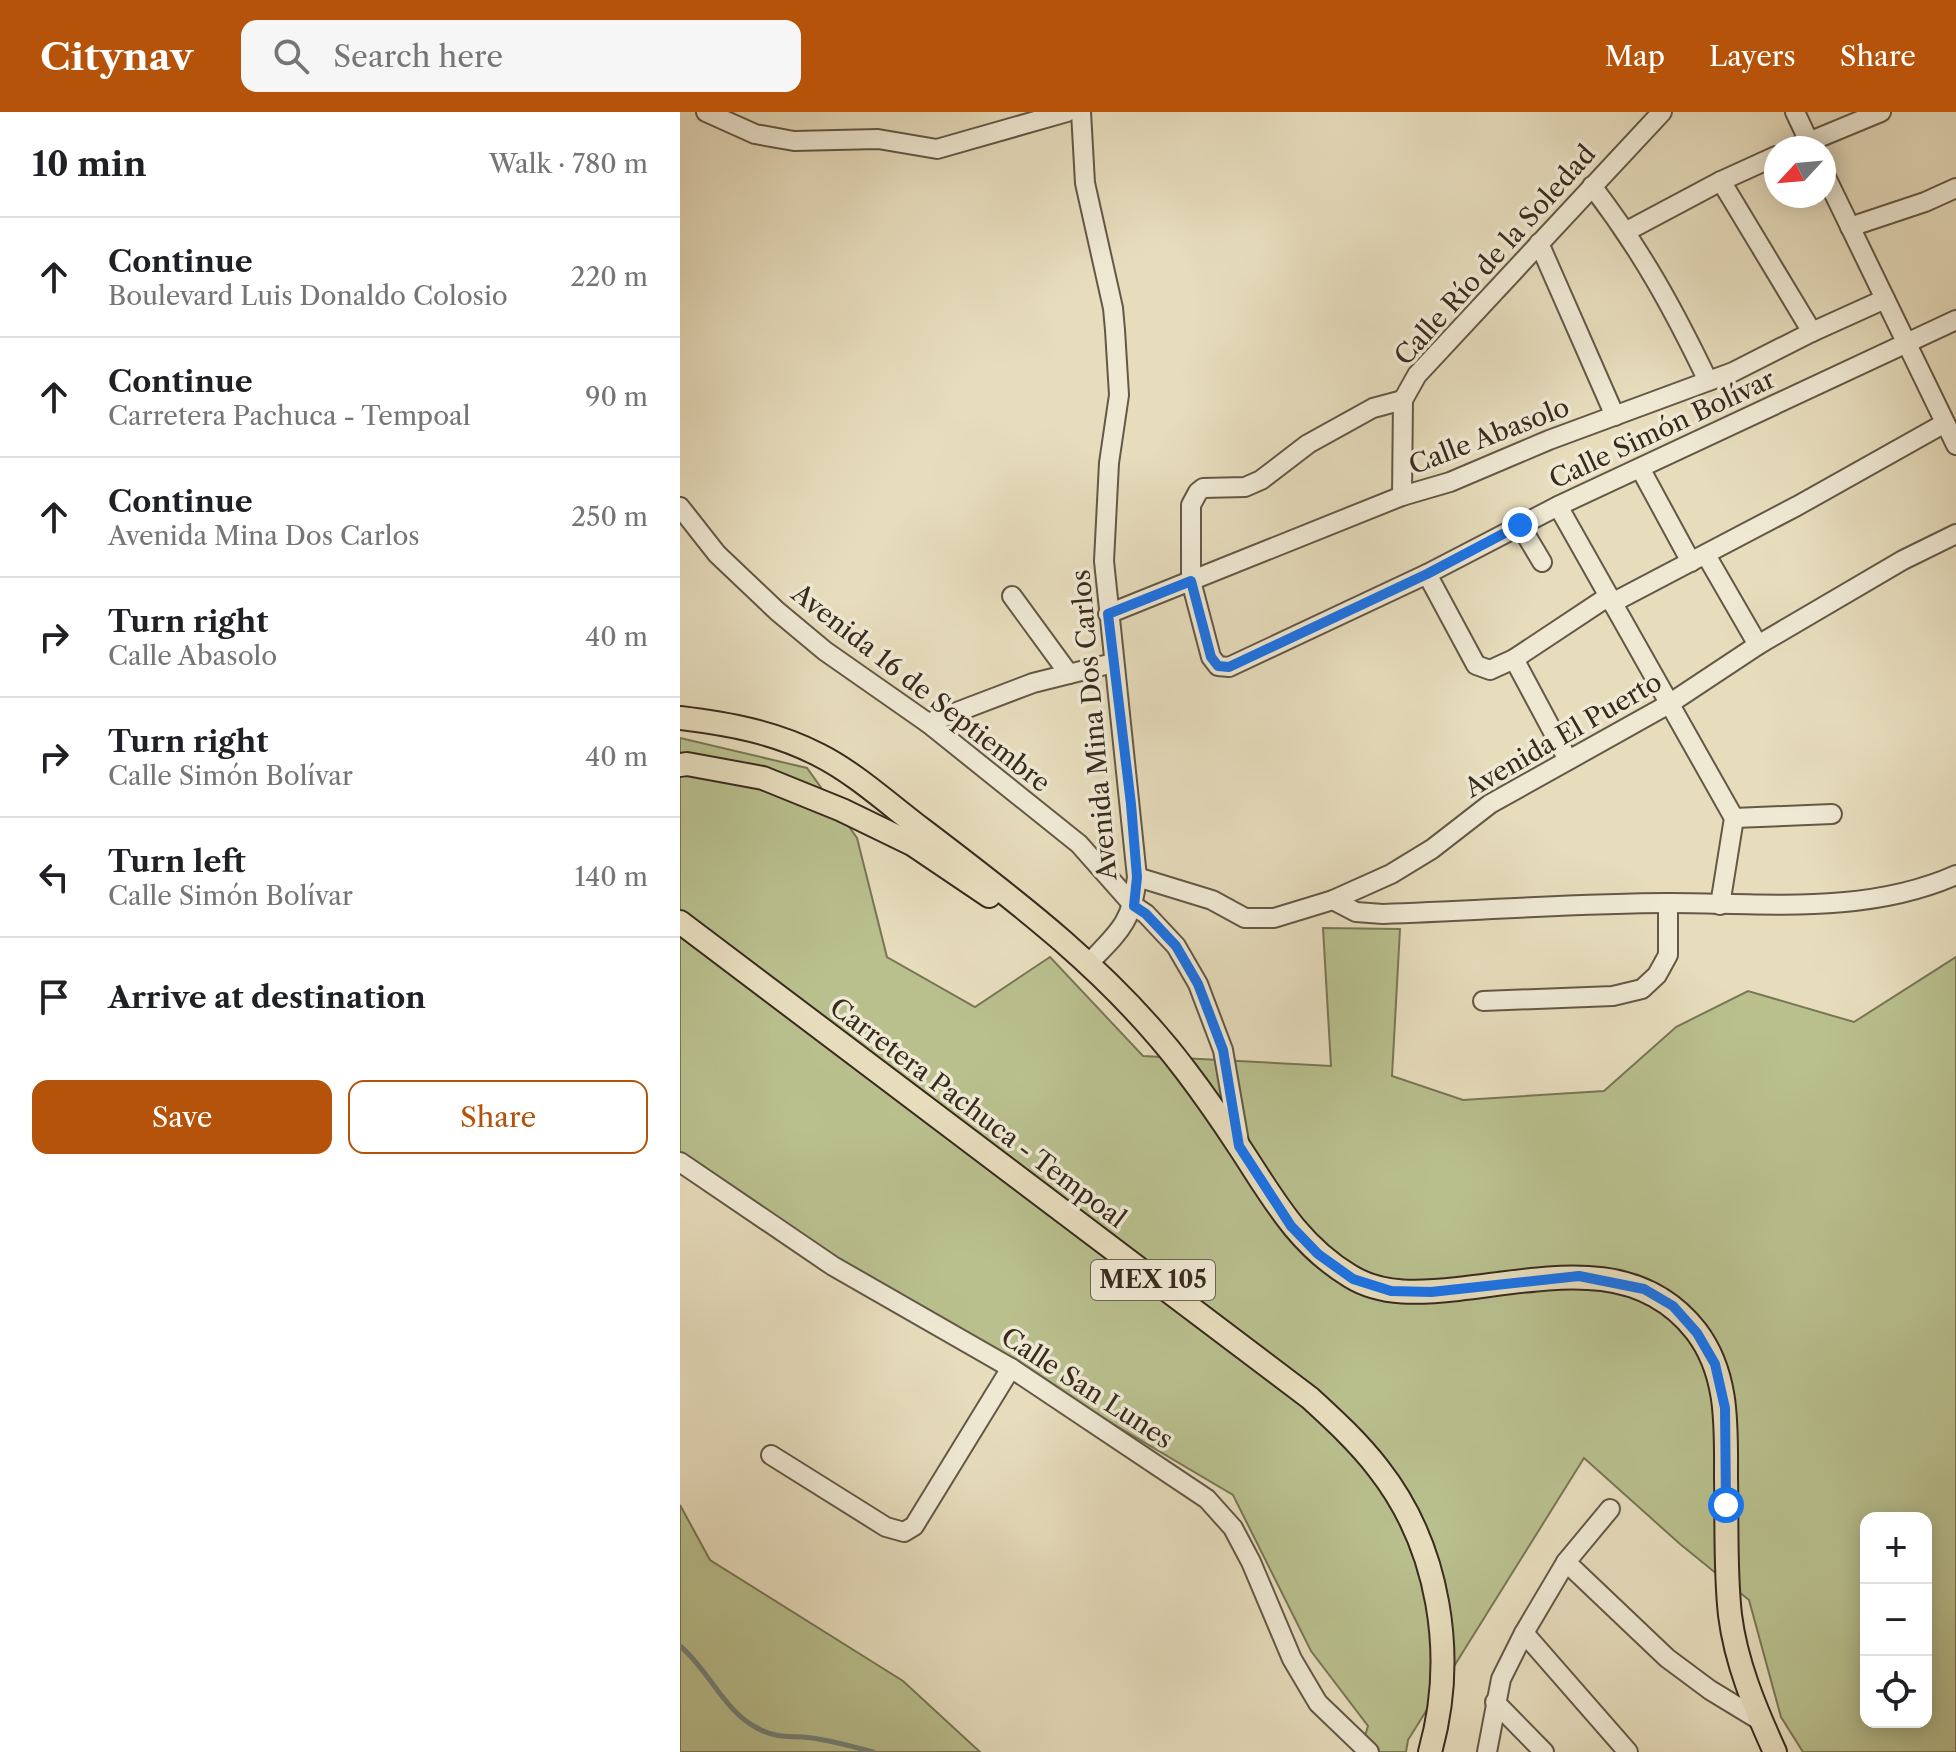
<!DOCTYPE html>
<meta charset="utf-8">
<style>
body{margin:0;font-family:"Libre Caslon Text",serif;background:#f6f6f6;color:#202124}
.controls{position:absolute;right:24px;bottom:24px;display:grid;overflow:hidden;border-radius:16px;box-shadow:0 4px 20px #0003}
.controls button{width:72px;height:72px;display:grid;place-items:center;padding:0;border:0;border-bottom:2px solid #e0e0e0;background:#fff;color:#202124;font:40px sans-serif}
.compass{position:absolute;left:1084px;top:24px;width:72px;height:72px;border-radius:50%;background:#fff;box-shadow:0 4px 20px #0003;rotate:244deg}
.stop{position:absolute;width:24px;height:24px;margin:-18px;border:6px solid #1a73e8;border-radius:50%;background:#fff}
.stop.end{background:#1a73e8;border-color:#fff;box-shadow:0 2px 8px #0008}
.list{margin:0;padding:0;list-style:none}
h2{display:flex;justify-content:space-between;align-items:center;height:104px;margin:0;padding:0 32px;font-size:34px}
h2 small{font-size:26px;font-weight:400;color:#757577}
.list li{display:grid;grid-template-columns:52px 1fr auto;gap:24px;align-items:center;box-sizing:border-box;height:120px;padding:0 32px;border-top:2px solid #e0e0e0}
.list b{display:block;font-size:30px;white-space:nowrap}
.list p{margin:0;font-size:26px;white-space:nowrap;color:#757577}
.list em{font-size:26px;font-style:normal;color:#757577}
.actions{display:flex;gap:16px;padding:24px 32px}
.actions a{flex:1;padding:18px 0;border:2px solid #b45309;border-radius:16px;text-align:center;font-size:28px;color:#b45309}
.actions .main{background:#b45309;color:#fff}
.icon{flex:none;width:44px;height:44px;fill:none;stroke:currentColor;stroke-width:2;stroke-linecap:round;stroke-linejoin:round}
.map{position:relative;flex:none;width:1276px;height:1640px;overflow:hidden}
header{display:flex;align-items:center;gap:48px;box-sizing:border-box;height:112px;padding:0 40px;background:#b45309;color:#fff}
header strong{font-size:38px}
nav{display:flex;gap:44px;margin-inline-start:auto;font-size:28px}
.search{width:560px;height:72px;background:#f6f6f6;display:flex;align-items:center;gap:20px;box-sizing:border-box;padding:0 28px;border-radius:16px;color:#757577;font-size:30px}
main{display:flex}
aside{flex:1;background:#fff}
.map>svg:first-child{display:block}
.green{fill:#b9c08e;stroke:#787656;stroke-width:2;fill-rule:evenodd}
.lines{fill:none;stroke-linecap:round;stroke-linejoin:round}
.stream{stroke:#73817c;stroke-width:5}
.minor-casing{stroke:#645846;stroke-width:22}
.major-casing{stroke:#382b1e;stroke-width:26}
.minor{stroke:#efe9d4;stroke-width:18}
.major{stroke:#e7ddbd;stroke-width:22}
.route{stroke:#1a73e8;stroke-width:10}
.labels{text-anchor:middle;stroke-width:7;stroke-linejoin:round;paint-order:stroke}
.shield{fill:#efe9d4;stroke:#6f6455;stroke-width:2}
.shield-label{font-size:24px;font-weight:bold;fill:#382b1e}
.street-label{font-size:26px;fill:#382b1e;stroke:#efe9d4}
</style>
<header>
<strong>Citynav</strong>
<div class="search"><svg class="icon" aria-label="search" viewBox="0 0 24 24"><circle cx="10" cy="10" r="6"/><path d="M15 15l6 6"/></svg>Search here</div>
<nav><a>Map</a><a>Layers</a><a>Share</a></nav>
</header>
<main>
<aside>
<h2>10 min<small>Walk · 780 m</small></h2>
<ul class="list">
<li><svg class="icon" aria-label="ahead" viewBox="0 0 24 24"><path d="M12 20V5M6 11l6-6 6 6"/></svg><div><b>Continue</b><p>Boulevard Luis Donaldo Colosio</p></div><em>220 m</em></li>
<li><svg class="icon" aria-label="ahead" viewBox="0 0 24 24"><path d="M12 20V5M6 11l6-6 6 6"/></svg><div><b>Continue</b><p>Carretera Pachuca - Tempoal</p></div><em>90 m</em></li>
<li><svg class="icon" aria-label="ahead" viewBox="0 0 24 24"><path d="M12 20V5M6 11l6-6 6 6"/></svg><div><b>Continue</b><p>Avenida Mina Dos Carlos</p></div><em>250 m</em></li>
<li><svg class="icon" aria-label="right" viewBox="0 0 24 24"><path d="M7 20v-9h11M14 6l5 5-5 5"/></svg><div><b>Turn right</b><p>Calle Abasolo</p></div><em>40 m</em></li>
<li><svg class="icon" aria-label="right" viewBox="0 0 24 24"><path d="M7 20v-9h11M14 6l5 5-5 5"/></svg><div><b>Turn right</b><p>Calle Simón Bolívar</p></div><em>40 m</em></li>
<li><svg class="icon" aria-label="left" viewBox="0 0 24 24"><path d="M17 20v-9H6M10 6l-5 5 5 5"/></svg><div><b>Turn left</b><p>Calle Simón Bolívar</p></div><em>140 m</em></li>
<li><svg class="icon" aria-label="arrive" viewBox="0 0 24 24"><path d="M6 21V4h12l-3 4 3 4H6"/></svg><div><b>Arrive at destination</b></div></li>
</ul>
<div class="actions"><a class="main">Save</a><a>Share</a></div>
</aside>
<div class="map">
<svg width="1276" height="1640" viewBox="0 0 1276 1640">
<rect width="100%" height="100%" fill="#e7ddbd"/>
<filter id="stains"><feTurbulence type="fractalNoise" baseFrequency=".0025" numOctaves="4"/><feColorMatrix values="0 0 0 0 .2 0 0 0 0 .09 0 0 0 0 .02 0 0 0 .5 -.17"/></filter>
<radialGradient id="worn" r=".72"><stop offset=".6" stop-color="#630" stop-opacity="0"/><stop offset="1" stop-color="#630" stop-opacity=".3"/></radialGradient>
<!-- green -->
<g class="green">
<path d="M0,626L127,656L177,726L207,845L295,895L370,845L463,944L651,954L643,816L720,817L712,964L783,988L924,979L996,915L1068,879L1174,910L1276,845V1640H1123L1101,1605L1069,1488L1000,1432L904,1346L728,1628L726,1640H680L688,1614L631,1539L553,1383L0,1056ZM1186,1406H1246V1610H1186Z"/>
<path d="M0,1393L30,1448L223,1569L300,1640H0Z"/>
</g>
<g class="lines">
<!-- stream -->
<path class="stream" d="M0,1534C28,1557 44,1599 77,1616C100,1629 115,1622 138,1627C156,1630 175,1635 193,1640"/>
<defs>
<g id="minor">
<path d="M26,0L75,22L114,29L198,27L257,37L387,0"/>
<path d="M401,0L405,71L433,196L435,218L439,283L429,351L424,449L457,765C452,811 439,820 408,852"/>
<path d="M1115,0L1132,36"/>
<path d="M1114,36L1201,0"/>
<path d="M1144,61L1276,333"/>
<path d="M1041,69L1132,220"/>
<path d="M912,74C961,138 993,196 1028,269"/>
<path d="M1170,115L1245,90L1276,76"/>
<path d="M947,119L1041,69L1096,44"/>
<path d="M859,131L935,304"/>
<path d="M723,288L693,296L628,332L581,368L565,375L523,376L518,380L511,393V469L531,545L538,554L549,555L747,462L878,394L1276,208"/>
<path d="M960,356L1011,450"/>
<path d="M722,384L723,288L737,263L982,0"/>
<path d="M878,394L1054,706L1040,793"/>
<path d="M0,395L37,442L97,499L145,539L248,611L399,732L454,794L466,802L496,834L518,872L543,938L559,1030"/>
<path d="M840,413L862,450"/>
<path d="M1026,443L1078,533"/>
<path d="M747,462L796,553L810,558L834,547L929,484"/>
<path d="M332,484L389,562"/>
<path d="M932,491L1117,394L1265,311"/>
<path d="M428,502L722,384L770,370L869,328L1053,260L1132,220L1205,187"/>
<path d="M834,547L888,648"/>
<path d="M248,611L353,571L433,551"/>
<path d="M1054,706L1152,702"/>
<path d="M457,765L532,788L565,806H594L653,788L711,762L752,737L810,692L989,592L1078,533L1223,448L1276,422"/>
<path d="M653,788L676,800L703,802C798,799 894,791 989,791C1085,791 1186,803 1276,763"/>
<path d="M803,889L933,884L962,877L977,863L988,843V791"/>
<path d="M0,1050L153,1154L331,1256L527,1387L553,1416L571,1450L612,1547L638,1591L689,1640"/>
<path d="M91,1343L206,1415L224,1420L234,1414L331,1256"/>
<path d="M886,1450L987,1546L1030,1578L1081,1609"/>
<path d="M844,1521L948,1640"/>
<path d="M815,1590L864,1640"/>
<path d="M807,1640L821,1567L844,1521L886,1450L930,1397"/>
</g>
<g id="major">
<path d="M0,606C49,612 95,620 139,643C175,661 211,694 243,718C338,790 434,863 506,959C525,984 543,1010 560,1036C593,1086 617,1132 670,1164C702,1184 742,1181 778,1177C861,1168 956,1142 1016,1219C1049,1262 1046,1315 1046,1366C1047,1411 1045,1458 1050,1503C1056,1551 1075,1596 1095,1640"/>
<path d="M0,653L7,652L83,666L162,698L232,732L309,784"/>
<path d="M0,810L630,1286C654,1308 678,1330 698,1356C760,1435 777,1544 750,1640"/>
</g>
</defs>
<!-- minor casing -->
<use href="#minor" class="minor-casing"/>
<!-- major casing -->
<use href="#major" class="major-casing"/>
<!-- minor -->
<use href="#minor" class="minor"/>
<!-- major -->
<use href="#major" class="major"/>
</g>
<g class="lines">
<!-- route -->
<path class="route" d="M840,413L747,462L549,555L538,554L531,545L511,469L428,502L451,692L457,765L454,794L466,802L496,834L518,872L543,938L559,1034L611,1114L638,1142L673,1167L711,1179L751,1180L899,1164L964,1177L993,1194L1017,1221L1035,1252L1045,1296L1046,1393"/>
</g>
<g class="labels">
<!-- shield labels -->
<rect class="shield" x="411" y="1148" width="124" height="40" rx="6"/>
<g class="shield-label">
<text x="473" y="1176">MEX 105</text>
</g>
<!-- street labels -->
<g class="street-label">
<text transform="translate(815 143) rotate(-48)" y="9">Calle Río de la Soledad</text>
<text transform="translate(982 317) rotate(-25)" y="9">Calle Simón Bolívar</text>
<text transform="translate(809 324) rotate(-21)" y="9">Calle Abasolo</text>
<text transform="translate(241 576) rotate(38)" y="9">Avenida 16 de Septiembre</text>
<text transform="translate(414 613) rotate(-95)" y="9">Avenida Mina Dos Carlos</text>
<text transform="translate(883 623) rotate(-30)" y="9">Avenida El Puerto</text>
<text transform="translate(298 1001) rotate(37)" y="9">Carretera Pachuca - Tempoal</text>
<text transform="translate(407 1276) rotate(33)" y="9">Calle San Lunes</text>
</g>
</g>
<rect width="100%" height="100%" filter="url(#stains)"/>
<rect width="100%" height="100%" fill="url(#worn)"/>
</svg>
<div class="controls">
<button>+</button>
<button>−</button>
<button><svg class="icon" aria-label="locate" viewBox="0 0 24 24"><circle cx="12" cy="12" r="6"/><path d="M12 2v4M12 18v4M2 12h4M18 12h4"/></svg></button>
</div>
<svg class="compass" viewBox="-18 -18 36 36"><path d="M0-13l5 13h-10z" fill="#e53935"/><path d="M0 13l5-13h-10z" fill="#757577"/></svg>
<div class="stop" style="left:1046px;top:1393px"></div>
<div class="stop end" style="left:840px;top:413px"></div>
</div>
</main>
